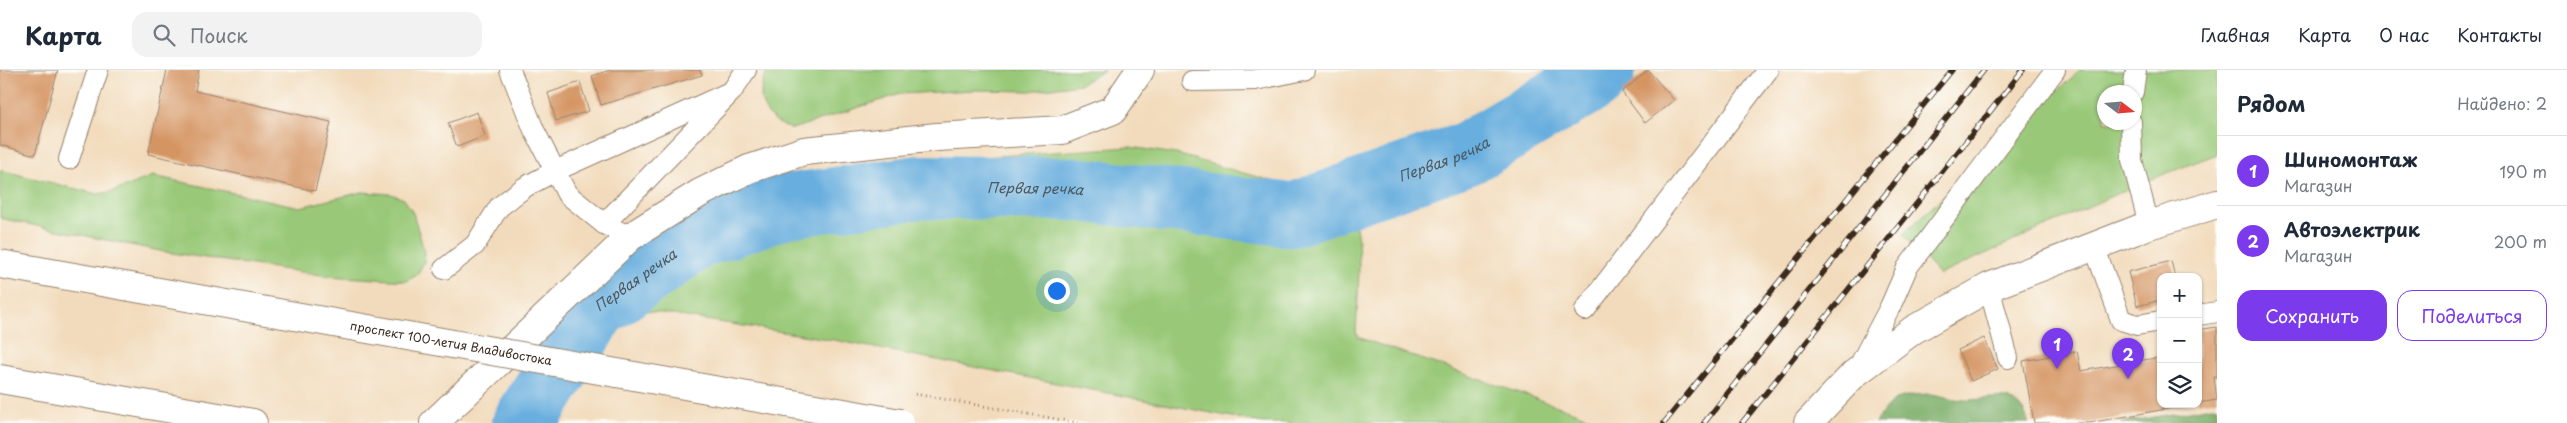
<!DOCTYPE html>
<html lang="ru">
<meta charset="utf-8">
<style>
body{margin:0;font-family:"Playpen Sans",sans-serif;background:#f2f2f3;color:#1f2937}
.controls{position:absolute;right:15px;bottom:15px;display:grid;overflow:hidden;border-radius:10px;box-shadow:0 1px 4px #0004}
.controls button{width:45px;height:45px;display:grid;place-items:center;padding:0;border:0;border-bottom:1px solid #e0e1e3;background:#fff;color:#1f2937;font:25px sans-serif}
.compass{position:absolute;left:2097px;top:15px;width:45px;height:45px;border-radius:50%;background:#fff;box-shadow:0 1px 4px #0004;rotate:106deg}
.you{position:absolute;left:1056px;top:220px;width:18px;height:18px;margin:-12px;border:4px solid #fff;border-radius:50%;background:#1a73e8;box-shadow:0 0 0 8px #1a73e833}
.badge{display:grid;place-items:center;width:32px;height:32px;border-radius:50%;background:#7c3aed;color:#fff;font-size:16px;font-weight:700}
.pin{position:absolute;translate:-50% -41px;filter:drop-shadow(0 1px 2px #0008)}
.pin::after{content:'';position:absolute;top:26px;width:18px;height:15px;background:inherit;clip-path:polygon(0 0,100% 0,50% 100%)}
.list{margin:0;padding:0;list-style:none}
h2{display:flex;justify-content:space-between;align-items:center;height:65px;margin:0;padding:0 20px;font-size:21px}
h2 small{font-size:16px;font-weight:400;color:#747a83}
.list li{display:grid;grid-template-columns:32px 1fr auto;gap:15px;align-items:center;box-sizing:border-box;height:70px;padding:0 20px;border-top:1px solid #e0e1e3}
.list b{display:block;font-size:19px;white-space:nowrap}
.list p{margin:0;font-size:16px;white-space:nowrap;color:#747a83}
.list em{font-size:16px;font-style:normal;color:#747a83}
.actions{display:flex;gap:10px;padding:15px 20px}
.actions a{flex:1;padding:11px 0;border:1px solid #7c3aed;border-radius:15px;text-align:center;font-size:18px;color:#7c3aed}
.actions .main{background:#7c3aed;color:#fff}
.icon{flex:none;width:28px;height:28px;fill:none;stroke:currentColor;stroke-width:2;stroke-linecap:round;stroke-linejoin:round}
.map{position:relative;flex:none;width:2217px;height:353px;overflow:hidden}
header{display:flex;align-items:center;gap:30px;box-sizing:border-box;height:70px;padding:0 25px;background:#fff;border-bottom:1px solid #e0e1e3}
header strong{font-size:24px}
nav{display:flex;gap:28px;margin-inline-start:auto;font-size:18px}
.search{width:350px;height:45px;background:#f2f2f3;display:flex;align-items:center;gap:12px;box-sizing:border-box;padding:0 18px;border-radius:15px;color:#747a83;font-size:19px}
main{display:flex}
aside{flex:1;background:#fff}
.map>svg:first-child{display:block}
.green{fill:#99c978;stroke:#6a7a4b;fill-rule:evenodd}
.forest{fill:#7aad68;stroke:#5a6c43}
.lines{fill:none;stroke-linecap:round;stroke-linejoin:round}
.river{stroke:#68aede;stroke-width:64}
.building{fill:#d59563}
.service-casing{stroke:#96826d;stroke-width:22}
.minor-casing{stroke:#96826d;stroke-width:30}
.primary-casing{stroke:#96826d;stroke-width:30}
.trunk-casing{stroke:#96826d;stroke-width:30}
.service{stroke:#fff;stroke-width:20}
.minor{stroke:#fff;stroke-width:28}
.primary{stroke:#fff;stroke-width:28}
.trunk{stroke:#fff;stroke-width:28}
.rail-casing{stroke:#3b2a1e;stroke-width:5.5}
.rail{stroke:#fdfcf7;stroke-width:4;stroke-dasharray:11;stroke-linecap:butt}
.trunk-bridge-casing{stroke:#96826d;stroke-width:30;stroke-linecap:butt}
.path-bridge{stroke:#96826d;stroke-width:3;stroke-dasharray:1 4;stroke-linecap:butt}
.trunk-bridge{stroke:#fff;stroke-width:28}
.labels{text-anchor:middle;stroke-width:5;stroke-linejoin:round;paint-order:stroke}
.street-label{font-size:12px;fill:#3b2a1e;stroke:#fdfcf7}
.water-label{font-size:14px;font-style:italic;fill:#4b5861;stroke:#fdfcf7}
</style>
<header>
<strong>Карта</strong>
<div class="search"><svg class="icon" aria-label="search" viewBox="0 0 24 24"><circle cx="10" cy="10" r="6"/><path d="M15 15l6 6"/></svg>Поиск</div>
<nav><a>Главная</a><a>Карта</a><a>О нас</a><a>Контакты</a></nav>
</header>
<main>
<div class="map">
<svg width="2217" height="353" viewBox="0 0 2217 353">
<rect width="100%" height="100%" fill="#fdfcf7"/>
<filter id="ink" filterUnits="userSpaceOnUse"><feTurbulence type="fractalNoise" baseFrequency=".02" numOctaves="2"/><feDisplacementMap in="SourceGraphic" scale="10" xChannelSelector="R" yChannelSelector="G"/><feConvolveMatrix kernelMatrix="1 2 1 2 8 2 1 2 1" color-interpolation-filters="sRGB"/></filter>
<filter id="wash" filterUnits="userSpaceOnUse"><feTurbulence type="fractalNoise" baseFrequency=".0096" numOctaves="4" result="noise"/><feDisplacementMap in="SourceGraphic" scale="20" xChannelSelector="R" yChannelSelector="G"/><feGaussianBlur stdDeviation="1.12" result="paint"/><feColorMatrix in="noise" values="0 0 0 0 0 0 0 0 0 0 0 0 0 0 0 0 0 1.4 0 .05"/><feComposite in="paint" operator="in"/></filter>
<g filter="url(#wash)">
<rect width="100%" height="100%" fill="#f2dbbc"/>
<!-- green -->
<g class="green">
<path d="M768,0H1105L1080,14L1030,21L974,20L900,24L792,59C763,50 753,27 768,0Z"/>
<path d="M2080,0H2217V84L2136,115L1939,205L1903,164ZM2104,22H2134V52H2104Z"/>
<path d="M1130,77L1176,84L1300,119C1320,125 1343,135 1354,153C1363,166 1357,244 1356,263L1360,268L1595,349L1596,353H1263L834,270L629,238L619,233L615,222L626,201L650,178L724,132L784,104L831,103L937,90Z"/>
<path d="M0,100L97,124L112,122L153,106L300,137L362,122L391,124L404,129L413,143L425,184L424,192L417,205L407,211L328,206L165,182L18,152L0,148Z"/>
</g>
<!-- forest -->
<g class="forest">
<path d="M1931,324C1944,326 1959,331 1971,330C2001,328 2016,320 2029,353H1876C1891,326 1902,325 1931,324Z"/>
<path d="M2217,336V353H2121Z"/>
</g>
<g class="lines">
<!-- river -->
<path class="river" id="s1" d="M524,353L596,238L697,167L786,136L920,117L1073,119L1292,145L1468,83L1591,11L1604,0"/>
</g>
<g id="blocks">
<!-- building -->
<g class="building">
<path d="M0,0H58L35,85L0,75Z"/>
<path d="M167,0H199L195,21L331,52L315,121L148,84Z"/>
<path d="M610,0H700L702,5L601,35L592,6Z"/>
<path d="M1648,0L1674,30L1645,53L1622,22Z"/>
<path d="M580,12L589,41L556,51L548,23Z"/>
<path d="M477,42L485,66L457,77L448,53Z"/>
<path d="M2171,191L2175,207H2161V230L2137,236L2128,202Z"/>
<path d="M2217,257V307H2214L2217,330L2198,333V260Z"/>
<path d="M1984,268L1998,299L1971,311L1958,280Z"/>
<path d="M2077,281L2081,301L2161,287V334L2188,335L2089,353H2034L2023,291Z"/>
</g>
</g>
</g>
<g filter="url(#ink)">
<use href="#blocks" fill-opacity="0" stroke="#96826d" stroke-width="1"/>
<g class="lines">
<defs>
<g id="service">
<path d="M510,0L534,60L567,124L604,154L630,167"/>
<path d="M1192,11L1255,10L1304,0"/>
<path d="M2133,22L2136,0"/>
<path d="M2131,52L2132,90L2149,155"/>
<path d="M69,89L98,0"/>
<path d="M604,154L732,21L746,0"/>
<path d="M2094,176L2121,250L2137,255L2161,251"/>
<path d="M444,199L475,175L499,137L525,117L555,101L732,21"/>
<path d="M1989,217L2008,288"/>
<path d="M1585,240L1768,0"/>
<path d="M2198,245L2217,242"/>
<path d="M1858,298L1890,237L1907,198L2055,0"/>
</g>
<path id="minor" d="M434,353L630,167L700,123L749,99L804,81L937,67L1062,60L1113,40L1140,0"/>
<path id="primary" d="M1808,353L1854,304L1913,260L1989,217L2149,155L2217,134"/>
<path id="trunk" d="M0,309L253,353"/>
</defs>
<!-- service casing -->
<use href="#service" class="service-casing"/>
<!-- minor casing -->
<use href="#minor" class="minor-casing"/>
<!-- primary casing -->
<use href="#primary" class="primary-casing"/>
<!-- trunk casing -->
<use href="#trunk" class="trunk-casing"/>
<!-- service -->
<use href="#service" class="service"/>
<!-- minor -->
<use href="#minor" class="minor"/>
<!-- primary -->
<use href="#primary" class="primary"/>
<!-- trunk -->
<use href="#trunk" class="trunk"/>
<defs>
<g id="rail">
<path d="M1664,353L1952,0"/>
<path d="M1704,353L1984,0"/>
<path d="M1742,353L2023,0"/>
</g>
</defs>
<!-- rail casing -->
<use href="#rail" class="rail-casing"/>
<!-- rail -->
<use href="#rail" class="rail"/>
<defs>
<g id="trunk-bridge">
<path id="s2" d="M0,194L900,353"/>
</g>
</defs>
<!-- trunk-bridge casing -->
<use href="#trunk-bridge" class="trunk-bridge-casing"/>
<!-- path-bridge -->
<path class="path-bridge" d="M915,324L1079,353"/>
<!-- trunk-bridge -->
<use href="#trunk-bridge" class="trunk-bridge"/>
</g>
</g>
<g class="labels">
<!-- street labels -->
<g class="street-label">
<text dy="4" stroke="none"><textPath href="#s2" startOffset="458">проспект 100-летия Владивостока</textPath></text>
</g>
<!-- water labels -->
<g class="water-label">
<text dy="5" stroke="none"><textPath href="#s1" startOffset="1024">Первая речка</textPath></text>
<text dy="5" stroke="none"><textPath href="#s1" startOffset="604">Первая речка</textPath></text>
<text dy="5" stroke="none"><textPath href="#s1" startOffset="184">Первая речка</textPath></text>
</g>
</g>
</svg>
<div class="controls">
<button>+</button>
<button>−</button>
<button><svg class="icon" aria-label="layers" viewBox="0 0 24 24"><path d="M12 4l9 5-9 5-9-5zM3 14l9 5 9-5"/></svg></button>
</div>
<svg class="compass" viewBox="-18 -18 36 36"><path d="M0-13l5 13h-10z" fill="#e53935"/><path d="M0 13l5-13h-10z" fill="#747a83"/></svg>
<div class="you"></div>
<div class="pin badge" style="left:2057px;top:299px">1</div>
<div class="pin badge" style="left:2128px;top:309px">2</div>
</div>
<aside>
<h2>Рядом<small>Найдено: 2</small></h2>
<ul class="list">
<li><span class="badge">1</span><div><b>Шиномонтаж</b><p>Магазин</p></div><em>190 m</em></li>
<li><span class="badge">2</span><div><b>Автоэлектрик</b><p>Магазин</p></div><em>200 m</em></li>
</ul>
<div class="actions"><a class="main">Сохранить</a><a>Поделиться</a></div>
</aside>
</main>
